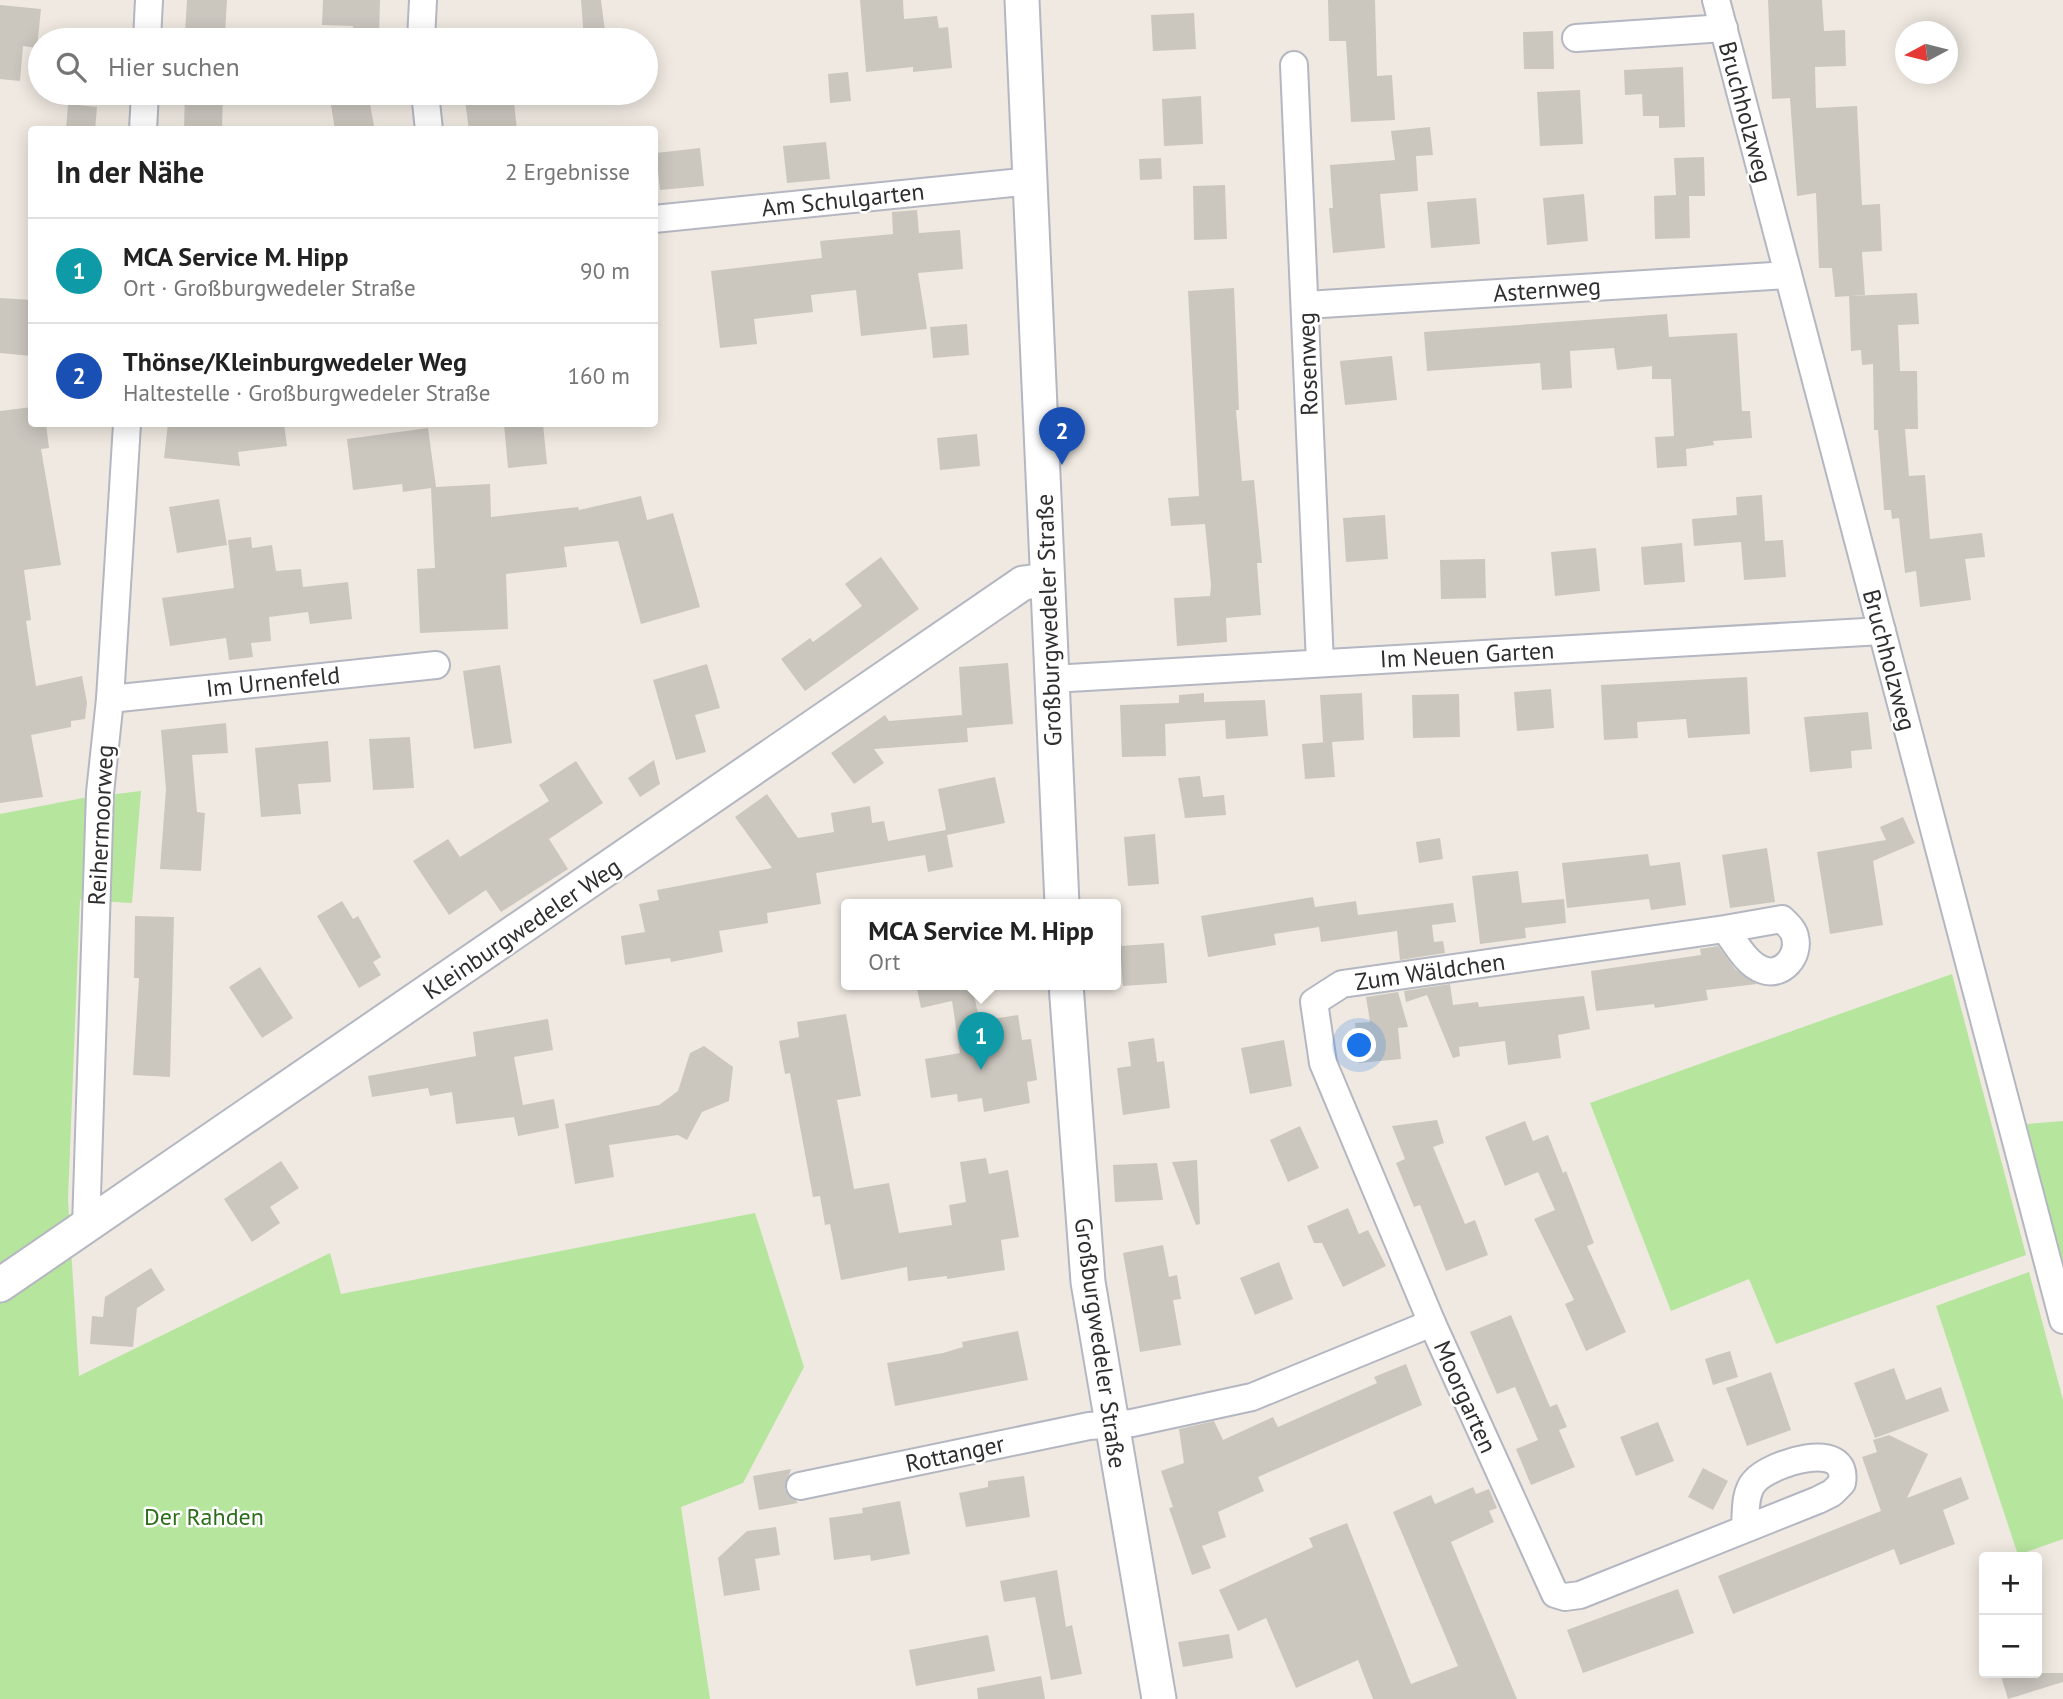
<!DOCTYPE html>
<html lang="de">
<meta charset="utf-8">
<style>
body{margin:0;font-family:"PT Sans",sans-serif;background:#f2f2f2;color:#222}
.controls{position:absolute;right:21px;bottom:21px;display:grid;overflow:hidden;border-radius:7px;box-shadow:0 4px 18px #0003}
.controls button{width:63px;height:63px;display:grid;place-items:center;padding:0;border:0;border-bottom:2px solid #e0e0e0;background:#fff;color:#222;font:35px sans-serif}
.compass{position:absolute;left:1895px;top:21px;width:63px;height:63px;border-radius:50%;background:#fff;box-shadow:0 4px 18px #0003;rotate:263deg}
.you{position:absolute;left:1360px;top:1046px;width:24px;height:24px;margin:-18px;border:5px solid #fff;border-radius:50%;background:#1a73e8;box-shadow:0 0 0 10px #1a73e833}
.badge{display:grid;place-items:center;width:46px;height:46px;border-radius:50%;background:#db2777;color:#fff;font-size:23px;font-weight:700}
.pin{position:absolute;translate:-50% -58px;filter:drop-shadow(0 2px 4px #0008)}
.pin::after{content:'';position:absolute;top:37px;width:24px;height:21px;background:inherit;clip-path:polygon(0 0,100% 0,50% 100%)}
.popup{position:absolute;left:841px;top:899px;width:280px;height:91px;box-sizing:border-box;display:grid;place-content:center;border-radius:7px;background:#fff;filter:drop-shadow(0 2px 5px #0005);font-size:23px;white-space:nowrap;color:#767676}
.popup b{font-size:26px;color:#222}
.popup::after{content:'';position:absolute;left:50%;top:100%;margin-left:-14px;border:14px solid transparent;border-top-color:#fff}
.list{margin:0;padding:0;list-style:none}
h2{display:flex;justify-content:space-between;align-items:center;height:91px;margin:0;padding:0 28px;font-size:30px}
h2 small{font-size:23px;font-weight:400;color:#767676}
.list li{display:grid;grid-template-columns:46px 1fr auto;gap:21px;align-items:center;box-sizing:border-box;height:105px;padding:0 28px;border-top:2px solid #e0e0e0}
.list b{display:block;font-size:26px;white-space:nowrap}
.list p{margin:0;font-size:23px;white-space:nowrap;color:#767676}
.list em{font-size:23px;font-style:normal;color:#767676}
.icon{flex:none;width:38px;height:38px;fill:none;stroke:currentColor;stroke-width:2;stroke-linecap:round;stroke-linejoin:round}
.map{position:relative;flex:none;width:2063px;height:1699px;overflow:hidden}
.search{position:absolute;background:#fff;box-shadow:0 4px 18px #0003;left:28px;top:28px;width:630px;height:77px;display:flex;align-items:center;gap:18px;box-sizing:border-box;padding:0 24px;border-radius:38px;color:#767676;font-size:26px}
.panel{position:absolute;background:#fff;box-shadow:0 4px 18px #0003;left:28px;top:126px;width:630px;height:301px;border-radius:7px}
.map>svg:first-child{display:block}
.green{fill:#b6e59e}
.building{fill:#cbc7bf}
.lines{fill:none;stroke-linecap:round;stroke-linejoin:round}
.minor-casing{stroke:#b4b7c1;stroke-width:30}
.tertiary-casing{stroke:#b4b7c1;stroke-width:37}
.minor{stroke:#fff;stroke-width:26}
.tertiary{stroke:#fff;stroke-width:33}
.labels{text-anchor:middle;stroke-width:5;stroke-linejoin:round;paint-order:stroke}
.street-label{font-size:24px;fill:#2e2e2e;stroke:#fff}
.park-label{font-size:24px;fill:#2c6e1b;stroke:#fff}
</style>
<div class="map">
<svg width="2063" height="1699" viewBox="0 0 2063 1699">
<rect width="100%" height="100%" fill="#efe9e1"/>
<!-- green -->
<g class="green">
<path d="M141,791L132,903L80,900L68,1200L79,1376L330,1253L341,1294L755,1213L804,1367L743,1483L681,1507L710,1699H0V814L83,798Z"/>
<path d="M1952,974L2026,1255L1776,1344L1749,1279L1671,1311L1590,1103Z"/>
<path d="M2063,1121V1267L2027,1124Z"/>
<path d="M2029,1272L2063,1400V1539L2018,1555L1936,1306Z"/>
</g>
<!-- building -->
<g class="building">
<path d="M187,0H227L225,34L185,32Z"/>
<path d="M323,0H380L379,40H352L353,26L322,25Z"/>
<path d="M581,0H601L606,39L584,40Z"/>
<path d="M860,0H903L904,19L937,16L939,28L948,27L952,68L913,72V67L866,72Z"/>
<path d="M1328,0H1375L1377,76L1392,75L1395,120L1351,122L1346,41H1329Z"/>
<path d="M1768,0H1822L1824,31L1845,30L1846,66L1815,67L1816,108L1857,106L1862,205L1880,204L1882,251L1862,252L1865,295L1835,297L1832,268H1819L1816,193L1797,196L1790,98L1772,99Z"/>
<path d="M0,5L41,9L37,48L23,46L20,81L0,79Z"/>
<path d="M1194,13L1196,49L1153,51L1151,15Z"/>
<path d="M1553,31L1554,69H1524L1523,32Z"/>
<path d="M1683,67L1685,127L1659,128V116H1643L1642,94L1625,95L1624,70Z"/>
<path d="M848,72L851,101L830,103L828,74Z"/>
<path d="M1580,90L1583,144L1540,146L1537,92Z"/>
<path d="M185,93L223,94L222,130H184Z"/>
<path d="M329,93H368L374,126L335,130Z"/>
<path d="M464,93H513L517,130H469Z"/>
<path d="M1201,96L1203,144L1164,146L1162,99Z"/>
<path d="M68,104L97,107L95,130H66Z"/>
<path d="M1430,127L1433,155L1416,156L1418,191L1380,194L1385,248L1333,253L1329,208H1333L1330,165L1395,160L1391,131Z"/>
<path d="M826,142L830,179L787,183L783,146Z"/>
<path d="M700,148L704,186L660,190L656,153Z"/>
<path d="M1704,157L1705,196H1689L1690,238L1655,239L1654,196L1676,195L1674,158Z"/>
<path d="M1161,158L1162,179L1140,180L1139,159Z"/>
<path d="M1225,185L1227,239L1194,240L1193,186Z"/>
<path d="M1584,194L1588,241L1547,245L1543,198Z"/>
<path d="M1476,198L1480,244L1431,248L1427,202Z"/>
<path d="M917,210L919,233L960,230L963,269L918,273L927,329L861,336L856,290L811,295L813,312L754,319L757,344L720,348L711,271L822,258L820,241L893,234L892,212Z"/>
<path d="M1234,288L1239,410H1236L1242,481L1254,480L1262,563H1257L1261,615L1226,618L1227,642L1177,646L1174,598L1210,596L1211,585L1205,524L1171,526L1168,498L1199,496L1188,291Z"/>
<path d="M1917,293L1919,324L1898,325L1900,371H1917L1918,429H1905L1909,476L1925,475L1930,539L1982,533L1985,557L1965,559L1971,600L1920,607L1916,571L1905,573L1899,518L1892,519L1891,510H1884L1878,430H1874L1873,364L1862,365L1861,350L1851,351L1849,296Z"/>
<path d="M0,298L32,300V356L0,353Z"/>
<path d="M1667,314L1669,337L1737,333L1742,411H1750L1752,438L1713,441L1714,445L1686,449L1687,466L1657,468L1655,437L1674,436L1671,379H1652V366L1617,370L1614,348L1570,351L1572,388L1542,390L1540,363L1427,371L1424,332Z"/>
<path d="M967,324L969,355L933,358L930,327Z"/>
<path d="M1392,356L1397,400L1345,405L1340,361Z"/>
<path d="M32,407V424H46L49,448L41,449L61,565L24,570L31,620L26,621L36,686L82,676L87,703L85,719L71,721V727L31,735L43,797L0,803V411Z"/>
<path d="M168,424H284L287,446L238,452L240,466L164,458Z"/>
<path d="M504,424H543L547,464L508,468Z"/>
<path d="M428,428L436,487L490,484L491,517L578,507L579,510L641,496L647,520L673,513L700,607L641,624L618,541L564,547L567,567L506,574L508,629L420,633L417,569L435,568L431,488L403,492L402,484L353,490L347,439Z"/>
<path d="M977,434L980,466L940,470L937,438Z"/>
<path d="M1762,495L1765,541L1783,540L1786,577L1744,580L1741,542L1694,546L1692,519L1737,515L1736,497Z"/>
<path d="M219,499L227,545L177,553L169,507Z"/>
<path d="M1385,515L1388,559L1346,562L1343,518Z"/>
<path d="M251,537L252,548L272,545L276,571L301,569L303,587L348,582L352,619L310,624L308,612L269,617L271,641L251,643L253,657L229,660L226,638L170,646L162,598L234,588L228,540Z"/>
<path d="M1682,543L1685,582L1644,585L1641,547Z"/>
<path d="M1596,548L1600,591L1555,596L1551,552Z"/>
<path d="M881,557L919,609L805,691L781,659L810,638L813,642L862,606L845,584Z"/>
<path d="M1485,559L1486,598L1441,599L1440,560Z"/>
<path d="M1008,663L1013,724L967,728L968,742L874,749L884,763L854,784L831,753L885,715L889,721L962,715L959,667Z"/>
<path d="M707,664L720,708L695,715L706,752L676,760L653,680Z"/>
<path d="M500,665L512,743L474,749L463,671Z"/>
<path d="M1747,677L1750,734L1688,738L1686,719L1637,722L1638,738L1604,740L1601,685Z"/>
<path d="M1551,689L1554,728L1517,731L1514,692Z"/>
<path d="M1204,693V702L1265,700L1268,736L1226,739L1225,720L1165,724L1166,756L1122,757L1120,705L1179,703V695Z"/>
<path d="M1362,693L1364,740L1332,742L1335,777L1305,779L1302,744L1327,742H1323L1320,695Z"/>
<path d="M1459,694L1460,737L1413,738L1412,695Z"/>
<path d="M1868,712L1872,749L1851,751L1852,768L1810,772L1804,717Z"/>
<path d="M226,723L228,753L192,755L197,812L205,813L201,871L160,869L166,789L161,730Z"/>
<path d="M410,737L414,788L373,790L369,739Z"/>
<path d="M328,741L331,782L298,784L301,814L261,817L255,748Z"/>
<path d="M654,760L660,784L640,797L628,778Z"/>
<path d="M576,761L603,803L549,839L568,869L501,912L486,890L449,915L413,861L448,839L460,857L549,801L539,785Z"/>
<path d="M1200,776L1203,797L1224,795L1226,815L1185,818L1178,778Z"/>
<path d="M995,777L1005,823L947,835L953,867L928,872L925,855L816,873L821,904L767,913L768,923L719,931L723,952L671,962L670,958L625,965L621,936L645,932L639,904L659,900L657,890L772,868L735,817L767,794L798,838L834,832L831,813L870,806L872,823L884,821L888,841L946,830L938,789Z"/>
<path d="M1903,817L1915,843L1873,861L1883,925L1830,934L1817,852L1886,840L1880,827Z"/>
<path d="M1155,834L1159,884L1128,886L1124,837Z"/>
<path d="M1440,838L1443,859L1419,863L1416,842Z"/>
<path d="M1767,848L1775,902L1730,908L1722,855Z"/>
<path d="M1648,854L1650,866L1680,862L1686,905L1651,910L1649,899L1567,908L1562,863Z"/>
<path d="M1518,871L1522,903L1564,899L1566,923L1525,928L1526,938L1480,944L1472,876Z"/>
<path d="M1313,897L1315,907L1356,901L1358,915L1453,903L1456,922L1432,925L1434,942L1443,941L1445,953L1400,960L1397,931L1321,942L1319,927L1274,934L1276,945L1208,957L1201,916Z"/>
<path d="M342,901L353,919L358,916L381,957L373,962L381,975L359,988L317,916Z"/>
<path d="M135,916L174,917L170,1077L133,1075L139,978H134Z"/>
<path d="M1164,943L1167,983L1123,986L1120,946Z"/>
<path d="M1718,946L1735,969L1757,984L1706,990L1708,1000L1655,1008L1654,1004L1596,1011L1591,971L1701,955L1700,949Z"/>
<path d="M260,967L293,1018L262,1038L229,987Z"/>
<path d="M916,984H985L986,994L974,996L980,1021L1018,1015L1022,1040L1031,1039L1037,1080L1027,1082L1030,1103L984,1112L982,1098L958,1102L957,1094L931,1098L925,1059L960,1053L952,1001L921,1008Z"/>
<path d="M1450,984L1453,1005L1478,1002L1479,1007L1584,996L1590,1029L1558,1035L1561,1058L1508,1065L1505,1041L1459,1047L1460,1056L1453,1058L1427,995L1406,1002L1404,991Z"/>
<path d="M1398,992L1408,1027L1398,1028L1401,1059L1359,1063L1355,1023L1370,1022L1366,997Z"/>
<path d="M846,1014L861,1096L837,1100L854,1189L889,1183L899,1233L952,1225L949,1205L966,1202L960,1162L986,1158L989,1174L1008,1170L1019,1237L1001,1240L1005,1270L947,1279V1276L908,1281L907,1267L841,1280L830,1224L825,1225L820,1196L813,1197L790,1073L785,1074L779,1041L799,1037L797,1022Z"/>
<path d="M548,1019L553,1050L514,1057L523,1105L554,1099L559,1128L518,1136L514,1117L456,1124L452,1092L430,1096L428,1088L372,1097L368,1076L476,1056L473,1032Z"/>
<path d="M1154,1038L1157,1062L1164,1061L1170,1108L1123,1115L1117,1068L1131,1066L1128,1042Z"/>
<path d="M1284,1040L1292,1086L1250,1094L1241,1048Z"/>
<path d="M704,1046L733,1067L729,1101L702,1112L687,1140L678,1135L609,1145L614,1177L575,1184L565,1124L659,1105L678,1091L690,1053Z"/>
<path d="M1437,1120L1444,1143L1433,1147L1465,1224L1475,1220L1488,1255L1446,1271L1420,1205L1414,1207L1396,1163L1405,1159L1392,1126Z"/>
<path d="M1525,1121L1533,1141L1548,1135L1563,1173L1566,1171L1594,1243L1587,1246L1626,1332L1586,1351L1565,1304L1574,1300L1534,1219L1555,1210L1538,1172L1505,1186L1485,1137Z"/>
<path d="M1300,1126L1319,1168L1288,1182L1270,1140Z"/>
<path d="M1197,1160L1200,1224L1196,1225L1172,1162Z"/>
<path d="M281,1161L299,1188L270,1207L280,1223L252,1242L224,1199Z"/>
<path d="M1157,1163L1163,1200L1115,1202L1113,1165Z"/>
<path d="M1348,1208L1359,1234L1368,1230L1386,1266L1343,1287L1322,1243H1314L1307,1226Z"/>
<path d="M1163,1245L1169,1277L1177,1275L1181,1299L1173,1300L1181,1345L1140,1352L1123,1253Z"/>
<path d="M1279,1262L1293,1299L1255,1315L1240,1278Z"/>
<path d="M151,1268L165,1290L137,1308L133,1347L90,1344L92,1316L103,1317L105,1297Z"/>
<path d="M1511,1315L1550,1407L1557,1404L1567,1427L1559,1430L1575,1467L1531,1485L1516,1449L1538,1440L1515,1387L1497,1394L1470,1332Z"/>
<path d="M1018,1331L1028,1380L895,1406L887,1363L943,1353L963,1347L962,1342Z"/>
<path d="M1730,1351L1738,1377L1713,1385L1705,1359Z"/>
<path d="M1406,1364L1422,1405L1258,1477L1264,1491L1218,1512L1226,1537L1202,1546L1211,1568L1192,1575L1169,1508L1173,1507L1161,1471L1184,1463L1179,1429L1214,1421L1223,1440L1273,1417L1278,1427L1377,1383L1374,1377Z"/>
<path d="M1894,1368L1906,1400L1941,1387L1949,1411L1875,1438L1854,1383Z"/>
<path d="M1771,1372L1791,1430L1747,1446L1726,1388Z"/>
<path d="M1658,1422L1674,1461L1636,1476L1620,1437Z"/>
<path d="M1889,1435L1928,1454L1907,1498L1961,1477L1969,1499L1943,1510L1955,1544L1900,1565L1894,1549L1733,1614L1718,1576L1881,1511L1862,1457L1877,1452L1873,1440Z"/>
<path d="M1703,1468L1728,1481L1713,1510L1688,1497Z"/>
<path d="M791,1469L785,1489L798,1503L759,1510L753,1476Z"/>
<path d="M1024,1476L1030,1517L966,1527L959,1493L988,1487V1481Z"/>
<path d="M1473,1487L1476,1494L1489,1489L1497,1508L1489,1511L1494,1522L1451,1542L1517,1699H1373L1358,1660L1296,1688L1266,1618L1238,1631L1219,1590L1313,1547L1309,1538L1347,1523L1411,1684L1458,1666L1393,1512L1431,1495L1435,1504Z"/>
<path d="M900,1501L910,1554L871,1561L870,1555L834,1560L829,1518L863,1513L862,1508Z"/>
<path d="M776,1527L780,1555L755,1559L760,1590L724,1596L718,1558L747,1531Z"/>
<path d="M1057,1570L1066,1627L1072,1625L1082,1674L1051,1680L1035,1597L1004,1602L1000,1581Z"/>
<path d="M1678,1589L1694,1633L1583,1673L1567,1630Z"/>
<path d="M1229,1634L1233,1658L1183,1667L1178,1642Z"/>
<path d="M988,1635L995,1671L916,1686L909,1650Z"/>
<path d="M2000,1673H2063V1682L2008,1699Z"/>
<path d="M1041,1676L1045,1699H978L977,1688Z"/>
</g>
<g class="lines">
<defs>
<g id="minor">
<path d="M1716,0L2063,1320"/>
<path d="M1576,38L1724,28"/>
<path d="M147,40L149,0"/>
<path d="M421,40L423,0"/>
<path d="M1294,65L1320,663"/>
<path d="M425,93L429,130"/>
<path d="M143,130L145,93"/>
<path d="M654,219L1031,181"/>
<path d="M1306,305L1788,275"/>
<path d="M1052,679L1882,631"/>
<path d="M110,699L436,665"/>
<path d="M1725,929L1782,919C1787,924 1794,930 1795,937C1800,956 1782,977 1763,970C1746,964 1735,942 1725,929L1342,984L1314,1002L1323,1063L1432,1323L1555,1594L1565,1597L1580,1595L1818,1500L1832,1493L1842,1483C1850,1437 1769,1464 1755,1481C1744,1492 1746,1514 1745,1529"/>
<path d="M86,1227L100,793L110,699L127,424"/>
<path d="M800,1486L1089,1426L1132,1423L1252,1397L1432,1323"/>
</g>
<g id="tertiary">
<path d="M1022,0L1062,904"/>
<path d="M1066,984L1088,1282L1159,1699"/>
<path d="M0,1285L1023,583L1047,580"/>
</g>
</defs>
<!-- minor casing -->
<use href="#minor" class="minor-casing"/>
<!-- tertiary casing -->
<use href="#tertiary" class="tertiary-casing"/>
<!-- minor -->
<use href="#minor" class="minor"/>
<!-- tertiary -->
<use href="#tertiary" class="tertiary"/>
</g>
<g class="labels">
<!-- street labels -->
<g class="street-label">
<text transform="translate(1745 112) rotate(75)" y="8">Bruchholzweg</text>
<text transform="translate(843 200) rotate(-6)" y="8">Am Schulgarten</text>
<text transform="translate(1547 290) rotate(-4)" y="8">Asternweg</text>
<text transform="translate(1308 364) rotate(-92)" y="8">Rosenweg</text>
<text transform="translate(1049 620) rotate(-92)" y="8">Großburgwedeler Straße</text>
<text transform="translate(1467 655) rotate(-3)" y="8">Im Neuen Garten</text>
<text transform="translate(1889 660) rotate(75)" y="8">Bruchholzweg</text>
<text transform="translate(273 682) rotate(-6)" y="8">Im Urnenfeld</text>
<text transform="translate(101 825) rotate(-87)" y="8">Reihermoorweg</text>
<text transform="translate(522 929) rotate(-34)" y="8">Kleinburgwedeler Weg</text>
<text transform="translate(1430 972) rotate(-8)" y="8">Zum Wäldchen</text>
<text transform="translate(1100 1343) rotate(82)" y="8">Großburgwedeler Straße</text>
<text transform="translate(1465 1397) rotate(66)" y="8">Moorgarten</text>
<text transform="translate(955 1454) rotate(-12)" y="8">Rottanger</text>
</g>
<!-- park labels -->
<g class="park-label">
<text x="204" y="1525">Der Rahden</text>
</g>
</g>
</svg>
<div class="controls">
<button>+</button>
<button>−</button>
</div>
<svg class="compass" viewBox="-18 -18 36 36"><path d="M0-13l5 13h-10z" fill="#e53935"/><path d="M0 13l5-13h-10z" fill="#767676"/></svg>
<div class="you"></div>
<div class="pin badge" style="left:981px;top:1070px;background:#0f9aa8">1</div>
<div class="popup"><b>MCA Service M. Hipp</b>Ort</div>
<div class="pin badge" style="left:1062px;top:465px;background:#1a4fb4">2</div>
<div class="search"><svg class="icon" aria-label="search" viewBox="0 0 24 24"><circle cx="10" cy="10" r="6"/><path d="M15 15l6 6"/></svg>Hier suchen</div>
<section class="panel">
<h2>In der Nähe<small>2 Ergebnisse</small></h2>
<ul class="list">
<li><span class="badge" style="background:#0f9aa8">1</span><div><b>MCA Service M. Hipp</b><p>Ort · Großburgwedeler Straße</p></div><em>90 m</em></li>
<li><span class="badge" style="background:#1a4fb4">2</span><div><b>Thönse/Kleinburgwedeler Weg</b><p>Haltestelle · Großburgwedeler Straße</p></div><em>160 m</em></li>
</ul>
</section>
</div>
